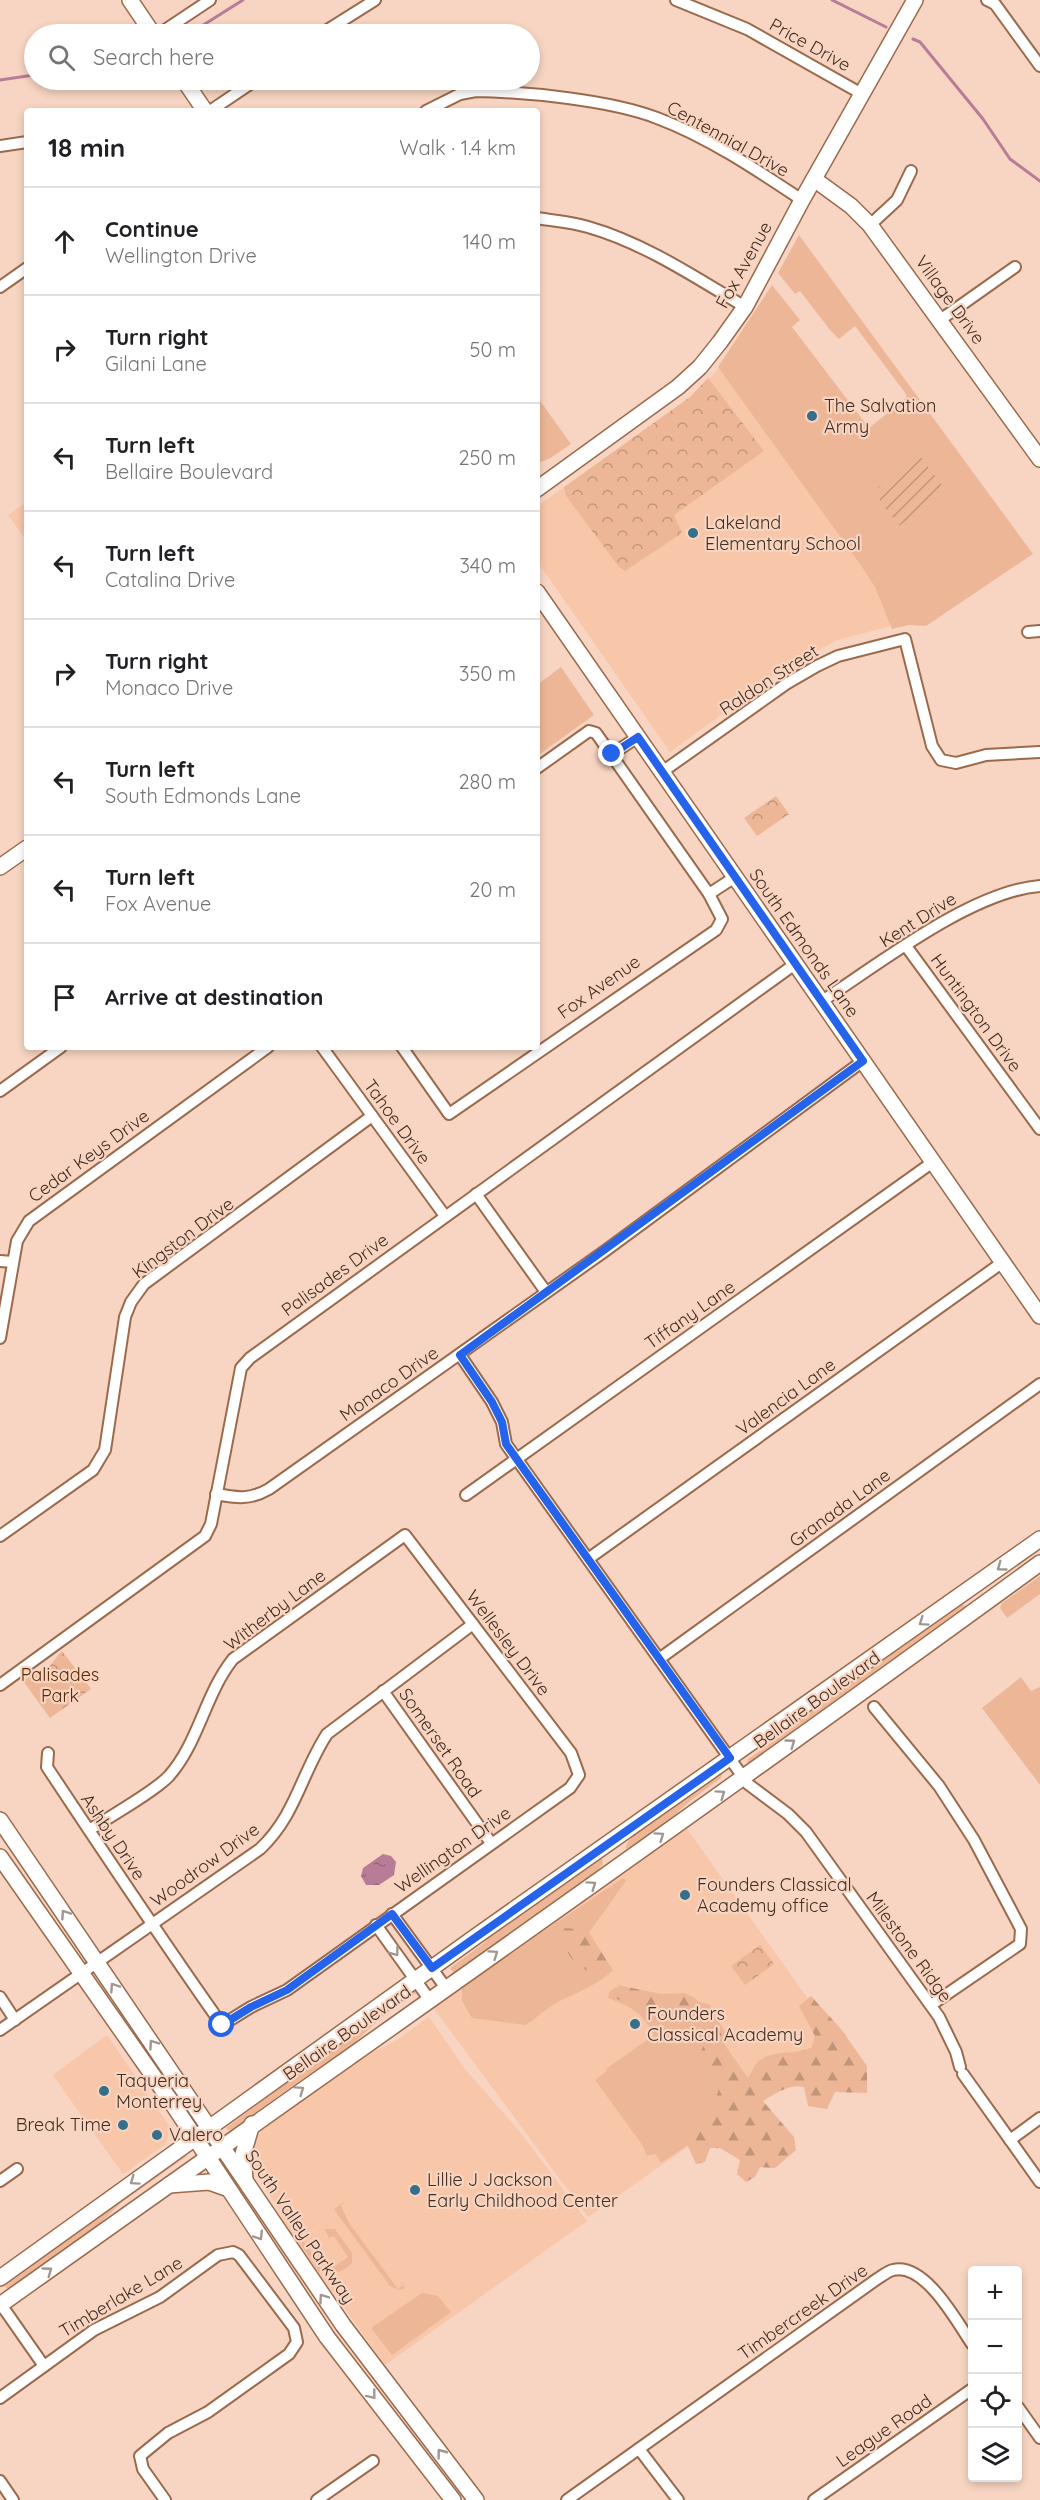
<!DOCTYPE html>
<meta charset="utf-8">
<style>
body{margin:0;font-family:Quicksand,sans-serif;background:#f6f6f6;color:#202124}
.controls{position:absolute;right:18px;bottom:18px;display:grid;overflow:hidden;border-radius:6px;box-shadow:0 3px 9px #0003}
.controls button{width:54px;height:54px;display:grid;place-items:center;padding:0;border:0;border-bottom:2px solid #e0e0e0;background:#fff;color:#202124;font:30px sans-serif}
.stop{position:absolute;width:18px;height:18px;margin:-14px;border:4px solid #2563eb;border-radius:50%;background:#fff}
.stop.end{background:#2563eb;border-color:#fff;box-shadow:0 2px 6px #0008}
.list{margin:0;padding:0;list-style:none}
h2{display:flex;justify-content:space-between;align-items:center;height:78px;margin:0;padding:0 24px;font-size:26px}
h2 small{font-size:20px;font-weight:400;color:#757577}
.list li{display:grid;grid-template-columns:39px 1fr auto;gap:18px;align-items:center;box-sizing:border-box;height:108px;padding:0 24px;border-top:2px solid #e0e0e0}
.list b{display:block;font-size:22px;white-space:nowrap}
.list p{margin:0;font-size:20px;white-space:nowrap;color:#757577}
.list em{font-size:20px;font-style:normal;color:#757577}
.icon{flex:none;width:33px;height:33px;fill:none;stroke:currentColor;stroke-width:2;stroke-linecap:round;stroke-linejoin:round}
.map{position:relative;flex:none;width:1040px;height:2500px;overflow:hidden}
.search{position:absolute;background:#fff;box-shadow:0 3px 9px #0003;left:24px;top:24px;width:516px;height:66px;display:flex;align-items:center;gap:15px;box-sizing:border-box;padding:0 21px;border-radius:33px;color:#757577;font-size:22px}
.panel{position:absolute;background:#fff;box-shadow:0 3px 9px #0003;left:24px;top:108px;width:516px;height:942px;border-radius:6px}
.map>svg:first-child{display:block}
.built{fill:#f8c6a9}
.grass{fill:#edb797}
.forest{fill:url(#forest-firs)}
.park{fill:url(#park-crowns)}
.garden{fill:url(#garden-furrows)}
.water{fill:url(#water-ripples)}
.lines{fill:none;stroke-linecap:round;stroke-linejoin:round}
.stream{stroke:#b87c96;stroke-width:3}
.street-casing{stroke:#9b6a4c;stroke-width:14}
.secondary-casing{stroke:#9b6a4c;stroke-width:18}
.street{stroke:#fff;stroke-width:10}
.secondary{stroke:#fff;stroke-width:15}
.oneway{stroke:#a19690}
.route{stroke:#2563eb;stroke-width:8}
.poi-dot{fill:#376e89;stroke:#f7d5c2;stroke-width:2}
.labels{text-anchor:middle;stroke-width:4.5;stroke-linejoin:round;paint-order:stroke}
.street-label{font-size:18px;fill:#432e21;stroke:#f7d5c2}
.poi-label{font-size:18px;fill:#432e21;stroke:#f7d5c2;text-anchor:start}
.park-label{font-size:18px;fill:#5a2700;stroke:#f7d5c2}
</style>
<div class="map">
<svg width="1040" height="2500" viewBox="0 0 1040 2500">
<defs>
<pattern id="forest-firs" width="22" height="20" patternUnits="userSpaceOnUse" patternTransform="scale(1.5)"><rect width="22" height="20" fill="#edb797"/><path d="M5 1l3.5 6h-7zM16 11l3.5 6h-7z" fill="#c2957b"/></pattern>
<pattern id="park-crowns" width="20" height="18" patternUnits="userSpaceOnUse" patternTransform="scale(1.5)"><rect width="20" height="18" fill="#edb797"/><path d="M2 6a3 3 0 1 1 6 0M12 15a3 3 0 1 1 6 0" fill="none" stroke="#c2957b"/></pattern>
<pattern id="garden-furrows" width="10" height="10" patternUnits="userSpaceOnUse" patternTransform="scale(1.5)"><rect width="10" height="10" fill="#edb797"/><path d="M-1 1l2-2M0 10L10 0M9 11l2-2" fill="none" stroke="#c2957b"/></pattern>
<pattern id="water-ripples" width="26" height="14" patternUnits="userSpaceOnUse" patternTransform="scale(1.5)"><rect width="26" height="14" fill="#b87c96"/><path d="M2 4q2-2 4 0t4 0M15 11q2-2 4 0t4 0" fill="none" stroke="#97667a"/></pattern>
</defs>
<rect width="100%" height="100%" fill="#f7d5c2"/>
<!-- built -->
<g class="built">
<path d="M724,363L881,577L899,624L837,640L787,667L670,752L537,561V506L654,426L696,393Z"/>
<path d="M27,502V541L8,515Z"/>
<path d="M685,1826L838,2041L588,2217L432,2006Z"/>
<path d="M429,2017L465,2069L520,2132L587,2221L385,2365L285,2225L277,2205L256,2175L253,2146L264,2126L363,2056L394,2042Z"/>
<path d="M107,2035L170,2127L166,2144L123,2174L53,2075Z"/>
</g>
<!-- grass -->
<g class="grass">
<path d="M799,235L1033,554L926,626L909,625L892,629L875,587L862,567L718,367L772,285L800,320L792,327L869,428L906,398V394L855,326L839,339L830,330L800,291L795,294L778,273Z"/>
<path d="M538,398L571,444L549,459L537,463Z"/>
<path d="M561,667L594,715L537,756V685Z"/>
<path d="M1040,1576V1594L1007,1618L1000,1608L1002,1603Z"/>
<path d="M959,1604L967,1606L747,1764L748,1759L784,1734L802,1715Z"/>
<path d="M1021,1677L1031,1691L1040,1687V1785L982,1708Z"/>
<path d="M722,1773L721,1778L690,1801L655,1832L626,1849C623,1834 702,1784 718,1774Z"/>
<path d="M599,1858L602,1859L603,1864L596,1872L454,1973L450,1968L484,1943L499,1926Z"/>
<path d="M623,1878L626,1881L588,1934L613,1970C598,1985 577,1992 558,2002C547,2008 537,2017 526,2025L472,2018L462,2001V1986Z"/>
<path d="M616,1987L650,1995H675L711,2005L708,2018L749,2085L697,2139L661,2163L655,2154L647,2156L643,2146L595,2080L607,2071L606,2069L654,2035C643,2013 630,2006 608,1998L609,1992Z"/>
<path d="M413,1988L416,1993L383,2016L351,2046L229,2131L226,2128Z"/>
<path d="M184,2152L187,2156L121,2203L94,2229L8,2290L5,2286L47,2255L71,2233Z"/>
<path d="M346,2201L341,2206L349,2223L395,2285L398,2289L404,2285V2289L399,2290L390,2286L335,2211L334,2209Z"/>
<path d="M322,2218L301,2236L321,2269L329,2270L348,2257L334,2236L329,2238L325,2229H335L352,2253V2263C341,2273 334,2275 319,2272L297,2238Z"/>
<path d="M422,2293L438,2296L451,2312L392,2355L371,2328Z"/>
</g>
<!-- forest -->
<g class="forest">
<path d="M561,1928L581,1929L590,1934L607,1961L595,1962L587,1971L571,1958L557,1934Z"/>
<path d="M618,1985L661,1994L684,1993L695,1998L714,2014L726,2033L724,2044L748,2078C751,2074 754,2065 758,2062C773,2048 796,2056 812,2047L815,2036L799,2006L811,1996L841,2029L867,2066V2093L835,2092L827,2109L808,2106L804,2087C789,2083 775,2094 763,2101L794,2137L796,2150L775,2168L760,2167L755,2177L746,2182L737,2174L740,2160L720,2148H710L705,2162L696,2164L686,2142L715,2120L714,2105L723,2075L703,2068L700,2052L706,2042L683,2015L659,2011L656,2018L650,2021L633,2006L615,1998Z"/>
</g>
<!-- park -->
<g class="park">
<path d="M708,378L764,451L674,515L682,533L625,571L619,567L566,496L564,487L690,397Z"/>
<path d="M776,796L789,814L757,836L744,818Z"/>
<path d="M62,1651L91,1689L50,1718L23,1681C30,1675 38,1676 45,1670C52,1666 55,1657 62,1651Z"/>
<path d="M760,1945L774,1964L745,1985L731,1966Z"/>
</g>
<!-- garden -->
<path class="garden" d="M920,456L946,491L899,526L876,495L880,492L877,488Z"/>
<!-- water -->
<path class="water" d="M383,1854L391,1856L396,1862L394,1875L379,1885H366L361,1876L363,1868Z"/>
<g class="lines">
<!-- stream -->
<g class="stream">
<path d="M832,0L886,27"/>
<path d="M189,34L243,0"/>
<path d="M913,39L920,42L983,119L1010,159L1040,181"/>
<path d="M0,80L34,75"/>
</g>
<defs>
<g id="street">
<path d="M676,0L747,29L862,94"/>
<path d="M987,0L995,4L1040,66"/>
<path d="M159,34L210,0"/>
<path d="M321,34L375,0"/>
<path d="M210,111L256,80"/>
<path d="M426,111L460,94L476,91C527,92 610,100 657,118C708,137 757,170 802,200"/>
<path d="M0,146L27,142"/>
<path d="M537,218C554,221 571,222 588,227C644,243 695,277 745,307"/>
<path d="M870,225L897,200L911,171"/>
<path d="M0,287L27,268"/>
<path d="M940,320L1015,267"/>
<path d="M1028,632L1040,631"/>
<path d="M612,754L638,737"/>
<path d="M662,772L786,684L817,666L838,656L905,639L932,746L941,760L956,763L986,755L1040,752"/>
<path d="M709,894L735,877"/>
<path d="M906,946L1040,1129"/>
<path d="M822,1001C879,964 972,891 1040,886"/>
<path d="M322,1047L445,1216"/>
<path d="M402,1047L449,1114L716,930L722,919L709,894L596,733L589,731L537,768"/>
<path d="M0,1091L61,1047"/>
<path d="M476,1194L546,1292"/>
<path d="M0,1261L13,1262"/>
<path d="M0,1338L17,1241L29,1221L268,1047"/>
<path d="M460,1355L492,1402L502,1422L506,1444L748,1784L788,1814L806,1832L939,2017L956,2052L960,2067"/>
<path d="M216,1494C237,1498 250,1500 269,1489L605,1251L863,1061"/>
<path d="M466,1495L933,1162"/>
<path d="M0,1536L93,1470L105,1450L125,1317L131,1302L144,1284L372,1116"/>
<path d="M588,1559L1003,1262"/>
<path d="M659,1659L1040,1384"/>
<path d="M0,1685L205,1536L211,1524L241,1368L250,1358L795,964"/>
<path d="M383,1691L491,1843"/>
<path d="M874,1707L939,1786L974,1840L1021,1929L1020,1944L931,2005"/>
<path d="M48,1753L47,1767C104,1853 162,1940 222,2025L251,2007L287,1990L570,1788L579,1775L571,1753L405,1535L233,1659C205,1694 199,1742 169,1776C154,1792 109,1817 89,1830"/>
<path d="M392,1914L446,1988"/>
<path d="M376,1925L429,1999"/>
<path d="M0,1997L15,2020"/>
<path d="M0,2030L260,1849C296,1815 301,1774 327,1734L473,1624"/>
<path d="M963,2074L1040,2182"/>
<path d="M1010,2140L1040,2118"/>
<path d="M0,2181L17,2169"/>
<path d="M0,2303L44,2366"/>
<path d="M0,2398L94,2330L160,2297L218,2255L233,2252L239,2255L294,2328L297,2342L289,2354L208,2412L168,2433L140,2456L143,2469L165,2500"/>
<path d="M1018,2407L1040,2438"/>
<path d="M639,2449L678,2500"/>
<path d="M0,2481L13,2500"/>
<path d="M317,2500L373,2461"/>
<path d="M567,2500L877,2279C882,2276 888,2271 893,2270C925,2262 957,2322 972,2344"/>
<path d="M814,2500L972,2389"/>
</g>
<g id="secondary">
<path d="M130,0L153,34"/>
<path d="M184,80L205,111"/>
<path d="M814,179L851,206L870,225L1040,459"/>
<path d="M537,489L678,387L700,367L720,342L745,307L802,200L915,0"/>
<path d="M537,592L1040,1316"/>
<path d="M0,867L27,848"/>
<path d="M0,1820L343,2325L476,2500"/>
<path d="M0,1857L170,2100L327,2337L453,2500"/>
<path d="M245,2180L243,2154L252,2124"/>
<path d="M169,2185L209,2182L226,2188"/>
<path d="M0,2278L475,1937L1040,1539"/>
<path d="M0,2305C347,2058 696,1814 1040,1563"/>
</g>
</defs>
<!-- street casing -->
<use href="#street" class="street-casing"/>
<!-- secondary casing -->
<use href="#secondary" class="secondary-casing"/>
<!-- street -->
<use href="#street" class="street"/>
<!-- secondary -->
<use href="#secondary" class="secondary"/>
</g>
<!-- one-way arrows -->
<defs><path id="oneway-chevron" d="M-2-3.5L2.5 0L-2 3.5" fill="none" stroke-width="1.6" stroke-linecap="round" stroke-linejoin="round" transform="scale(1.5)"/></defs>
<g class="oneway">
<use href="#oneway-chevron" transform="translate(1001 1567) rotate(144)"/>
<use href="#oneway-chevron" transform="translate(923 1622) rotate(145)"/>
<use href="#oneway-chevron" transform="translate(791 1743) rotate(-36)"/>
<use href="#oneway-chevron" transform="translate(721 1794) rotate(-35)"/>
<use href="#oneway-chevron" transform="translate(660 1836) rotate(-35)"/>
<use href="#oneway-chevron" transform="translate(592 1885) rotate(-35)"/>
<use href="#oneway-chevron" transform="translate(65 1914) rotate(-124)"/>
<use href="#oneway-chevron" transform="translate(395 1952) rotate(54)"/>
<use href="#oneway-chevron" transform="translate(494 1954) rotate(-35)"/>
<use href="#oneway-chevron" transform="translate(114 1987) rotate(-124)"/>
<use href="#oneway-chevron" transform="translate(153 2044) rotate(-125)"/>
<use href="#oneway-chevron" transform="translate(300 2090) rotate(-35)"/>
<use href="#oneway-chevron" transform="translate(134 2181) rotate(145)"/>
<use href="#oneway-chevron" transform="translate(259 2236) rotate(57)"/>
<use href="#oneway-chevron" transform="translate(48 2271) rotate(-36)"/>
<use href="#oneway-chevron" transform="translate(323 2298) rotate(-125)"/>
<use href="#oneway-chevron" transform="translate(372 2395) rotate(52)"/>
<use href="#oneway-chevron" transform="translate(441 2453) rotate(-127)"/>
</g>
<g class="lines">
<!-- route -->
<path class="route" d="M222,2025L251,2007L287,1990L392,1914L432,1968L730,1758L506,1444L502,1422L492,1402L460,1355L863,1061L638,737L612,754"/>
</g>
<!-- markers -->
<g class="poi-dot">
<circle cx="812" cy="416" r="6"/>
<circle cx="693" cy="533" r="6"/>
<circle cx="685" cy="1895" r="6"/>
<circle cx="635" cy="2024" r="6"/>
<circle cx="104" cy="2091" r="6"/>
<circle cx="123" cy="2125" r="6"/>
<circle cx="157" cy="2135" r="6"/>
<circle cx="415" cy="2190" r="6"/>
</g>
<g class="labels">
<!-- street labels -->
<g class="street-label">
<text transform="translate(810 45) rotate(29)" y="6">Price Drive</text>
<text transform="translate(728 139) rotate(29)" y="6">Centennial Drive</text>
<text transform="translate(744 265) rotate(-61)" y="6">Fox Avenue</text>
<text transform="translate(950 300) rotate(54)" y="6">Village Drive</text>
<text transform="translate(769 680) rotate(-33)" y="6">Raldon Street</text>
<text transform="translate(918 920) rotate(-32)" y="6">Kent Drive</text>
<text transform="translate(804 943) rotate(55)" y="6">South Edmonds Lane</text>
<text transform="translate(599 987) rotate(-35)" y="6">Fox Avenue</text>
<text transform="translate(976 1013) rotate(54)" y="6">Huntington Drive</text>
<text transform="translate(397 1122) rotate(54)" y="6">Tahoe Drive</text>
<text transform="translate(89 1156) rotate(-36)" y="6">Cedar Keys Drive</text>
<text transform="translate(183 1238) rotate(-37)" y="6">Kingston Drive</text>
<text transform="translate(335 1275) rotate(-36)" y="6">Palisades Drive</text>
<text transform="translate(690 1315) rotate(-35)" y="6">Tiffany Lane</text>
<text transform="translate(389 1384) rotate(-35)" y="6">Monaco Drive</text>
<text transform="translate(786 1397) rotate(-36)" y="6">Valencia Lane</text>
<text transform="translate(840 1508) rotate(-36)" y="6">Granada Lane</text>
<text transform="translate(275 1610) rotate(-37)" y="6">Witherby Lane</text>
<text transform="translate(508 1643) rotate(53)" y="6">Wellesley Drive</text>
<text transform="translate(817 1700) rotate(-36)" y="6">Bellaire Boulevard</text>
<text transform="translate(440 1743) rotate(55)" y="6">Somerset Road</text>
<text transform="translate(113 1837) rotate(56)" y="6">Ashby Drive</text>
<text transform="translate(453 1850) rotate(-35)" y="6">Wellington Drive</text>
<text transform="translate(205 1865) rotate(-36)" y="6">Woodrow Drive</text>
<text transform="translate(909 1947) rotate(54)" y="6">Milestone Ridge</text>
<text transform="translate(347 2033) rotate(-35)" y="6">Bellaire Boulevard</text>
<text transform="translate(300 2227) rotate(56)" y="6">South Valley Parkway</text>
<text transform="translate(121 2297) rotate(-31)" y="6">Timberlake Lane</text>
<text transform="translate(803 2312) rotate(-35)" y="6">Timbercreek Drive</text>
<text transform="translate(884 2431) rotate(-35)" y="6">League Road</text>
</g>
<!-- poi labels -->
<g class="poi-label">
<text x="824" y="412">The Salvation<tspan x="824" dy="21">Army</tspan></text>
<text x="705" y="529">Lakeland<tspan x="705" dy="21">Elementary School</tspan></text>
<text x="697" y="1891">Founders Classical<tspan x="697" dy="21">Academy office</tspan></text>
<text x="647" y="2020">Founders<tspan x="647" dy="21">Classical Academy</tspan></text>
<text x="116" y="2087">Taqueria<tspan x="116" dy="21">Monterrey</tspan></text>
<text x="111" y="2131" text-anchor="end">Break Time</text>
<text x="169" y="2141">Valero</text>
<text x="427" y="2186">Lillie J Jackson<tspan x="427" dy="21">Early Childhood Center</tspan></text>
</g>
<!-- park labels -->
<g class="park-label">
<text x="60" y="1681">Palisades<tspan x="60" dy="21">Park</tspan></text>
</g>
</g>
</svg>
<div class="controls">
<button>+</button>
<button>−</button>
<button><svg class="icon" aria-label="locate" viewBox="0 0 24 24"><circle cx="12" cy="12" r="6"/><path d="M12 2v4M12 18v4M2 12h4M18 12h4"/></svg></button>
<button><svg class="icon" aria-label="layers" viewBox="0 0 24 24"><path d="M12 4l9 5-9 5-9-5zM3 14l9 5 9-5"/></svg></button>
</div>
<div class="stop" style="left:222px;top:2025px"></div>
<div class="stop end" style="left:612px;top:754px"></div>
<div class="search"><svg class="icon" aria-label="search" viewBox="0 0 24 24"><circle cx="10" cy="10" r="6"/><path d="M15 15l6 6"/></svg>Search here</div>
<section class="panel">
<h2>18 min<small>Walk · 1.4 km</small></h2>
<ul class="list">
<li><svg class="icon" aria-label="ahead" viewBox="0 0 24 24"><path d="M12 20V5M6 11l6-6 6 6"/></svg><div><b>Continue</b><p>Wellington Drive</p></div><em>140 m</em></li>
<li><svg class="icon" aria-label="right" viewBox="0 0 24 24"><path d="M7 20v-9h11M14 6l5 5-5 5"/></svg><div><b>Turn right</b><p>Gilani Lane</p></div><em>50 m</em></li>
<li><svg class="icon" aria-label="left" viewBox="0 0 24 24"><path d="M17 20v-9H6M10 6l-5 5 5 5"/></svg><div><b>Turn left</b><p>Bellaire Boulevard</p></div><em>250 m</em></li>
<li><svg class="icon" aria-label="left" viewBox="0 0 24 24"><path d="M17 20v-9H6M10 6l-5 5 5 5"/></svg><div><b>Turn left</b><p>Catalina Drive</p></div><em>340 m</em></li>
<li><svg class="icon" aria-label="right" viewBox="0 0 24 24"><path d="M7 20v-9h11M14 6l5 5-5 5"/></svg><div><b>Turn right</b><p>Monaco Drive</p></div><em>350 m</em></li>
<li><svg class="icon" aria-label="left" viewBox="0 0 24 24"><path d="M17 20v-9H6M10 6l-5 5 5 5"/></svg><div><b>Turn left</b><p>South Edmonds Lane</p></div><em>280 m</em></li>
<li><svg class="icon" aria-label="left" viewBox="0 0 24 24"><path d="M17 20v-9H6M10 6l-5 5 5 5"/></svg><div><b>Turn left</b><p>Fox Avenue</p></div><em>20 m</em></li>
<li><svg class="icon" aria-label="arrive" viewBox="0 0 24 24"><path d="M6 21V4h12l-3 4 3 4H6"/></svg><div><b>Arrive at destination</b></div></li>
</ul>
</section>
</div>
